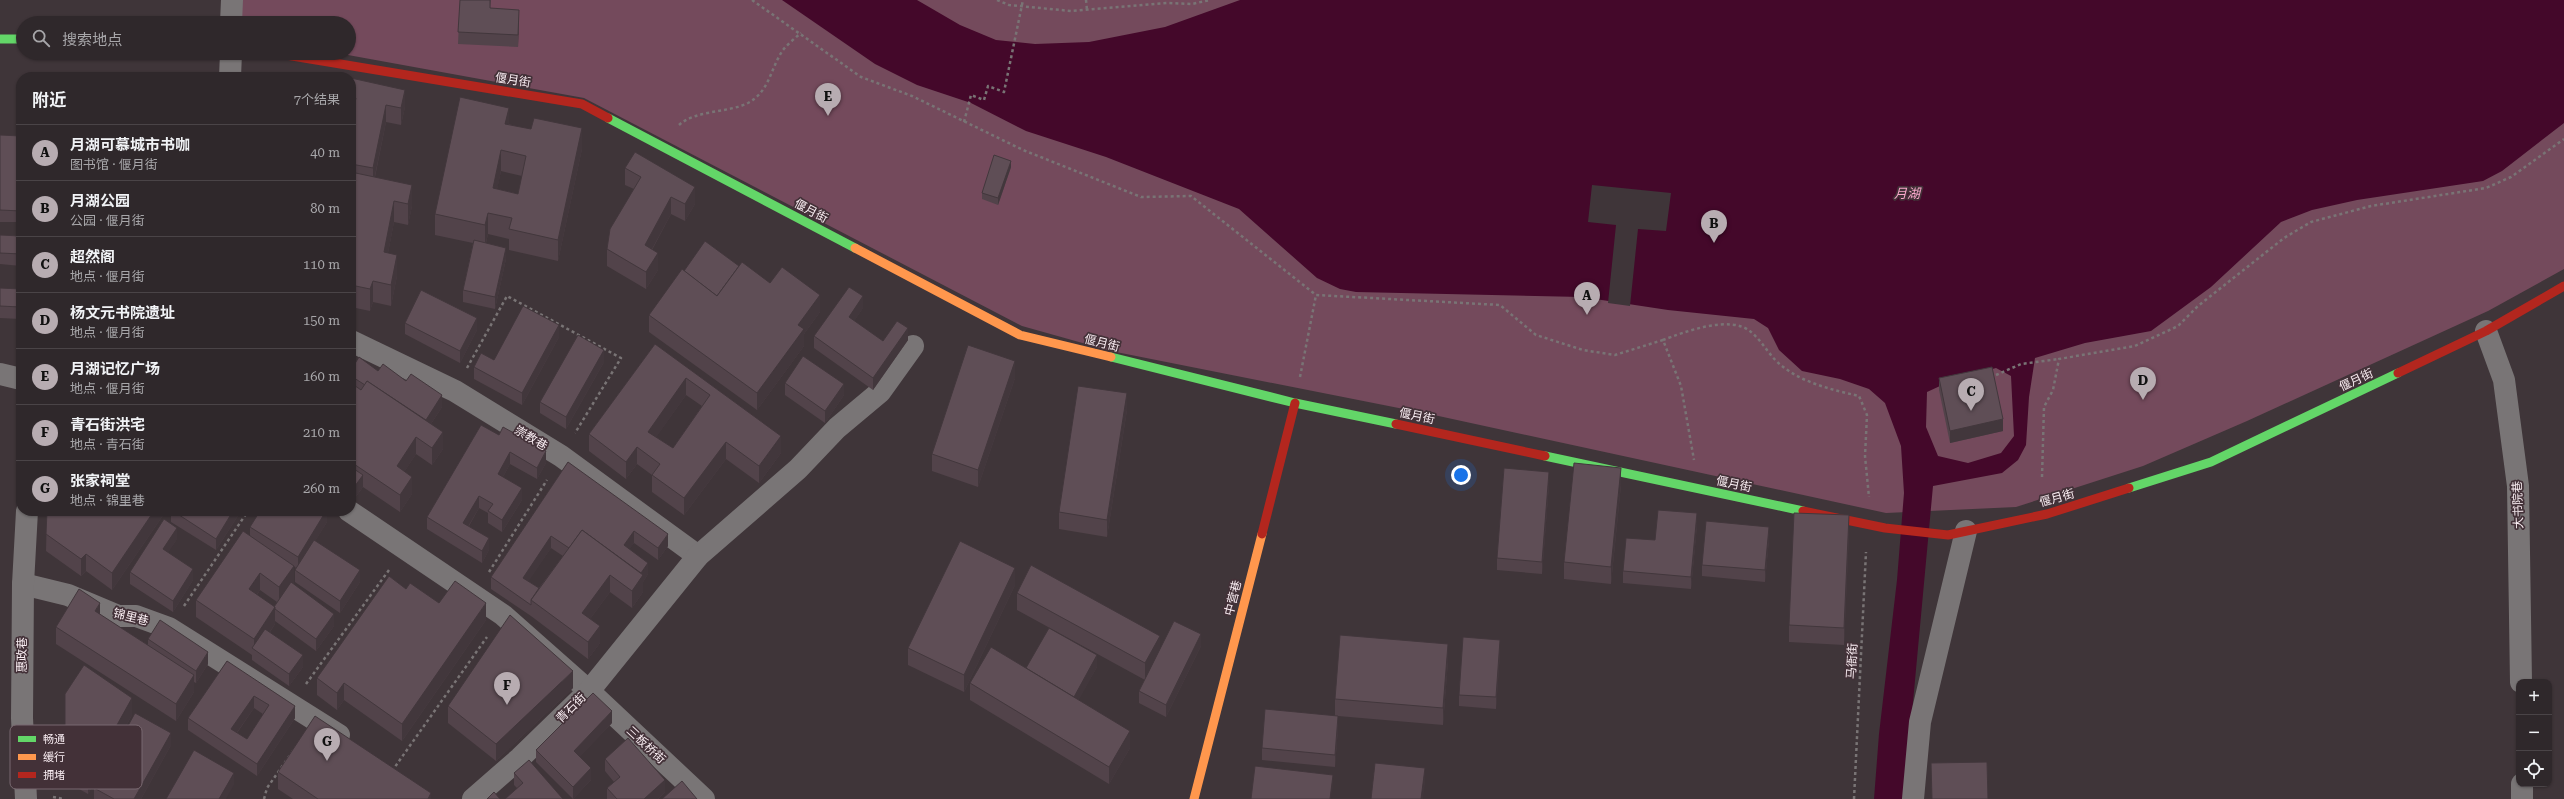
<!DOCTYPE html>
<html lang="zh">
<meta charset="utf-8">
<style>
body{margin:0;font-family:"Roboto Serif","Noto Sans SC",serif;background:#3b3437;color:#f1f3f6}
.controls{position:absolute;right:12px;bottom:12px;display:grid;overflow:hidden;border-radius:8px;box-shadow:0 1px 3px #0004}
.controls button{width:36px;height:36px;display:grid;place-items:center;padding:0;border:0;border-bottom:1px solid #4a4447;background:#2f282b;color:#f1f3f6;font:20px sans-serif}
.you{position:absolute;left:1461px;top:475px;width:14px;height:14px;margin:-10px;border:3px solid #fff;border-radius:50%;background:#1a73e8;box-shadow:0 0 0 6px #1a73e833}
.badge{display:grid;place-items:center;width:26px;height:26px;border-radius:50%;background:#b7acb1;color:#111;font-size:13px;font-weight:700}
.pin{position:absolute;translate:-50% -33px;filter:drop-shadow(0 1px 2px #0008)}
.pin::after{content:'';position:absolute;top:21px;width:14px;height:12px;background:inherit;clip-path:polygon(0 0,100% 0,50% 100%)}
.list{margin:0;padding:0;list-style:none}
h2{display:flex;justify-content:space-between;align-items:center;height:52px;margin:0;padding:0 16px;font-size:17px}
h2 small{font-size:13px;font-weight:400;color:#a7a6a9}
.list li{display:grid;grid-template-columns:26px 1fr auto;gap:12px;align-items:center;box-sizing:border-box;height:56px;padding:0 16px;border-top:1px solid #4a4447}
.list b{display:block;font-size:15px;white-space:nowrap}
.list p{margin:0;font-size:13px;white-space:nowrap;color:#a7a6a9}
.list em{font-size:13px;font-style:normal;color:#a7a6a9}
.icon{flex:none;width:22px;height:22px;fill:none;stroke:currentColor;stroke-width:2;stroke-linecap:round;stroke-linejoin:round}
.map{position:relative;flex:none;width:2564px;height:799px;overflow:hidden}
.search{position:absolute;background:#2f282b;box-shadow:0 1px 3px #0004;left:16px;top:16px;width:340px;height:44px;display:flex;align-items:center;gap:10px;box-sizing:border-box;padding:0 14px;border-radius:22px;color:#a7a6a9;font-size:15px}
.panel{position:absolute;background:#2f282b;box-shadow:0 1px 3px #0004;left:16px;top:72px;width:340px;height:444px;border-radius:16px}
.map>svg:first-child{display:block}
.green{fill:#744a5c}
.water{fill:#44082a;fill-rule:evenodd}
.pier{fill:#3f3539}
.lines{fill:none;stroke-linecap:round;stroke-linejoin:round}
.path{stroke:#797475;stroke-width:2.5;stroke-dasharray:3 3;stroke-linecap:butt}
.street{stroke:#797576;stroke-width:22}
.fast{stroke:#63d668;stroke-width:9}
.slow{stroke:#ff974d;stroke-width:9}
.jam{stroke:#b3261e;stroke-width:9}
.wall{fill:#52434a;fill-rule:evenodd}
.shaded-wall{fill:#42373c}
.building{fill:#5f4e56;stroke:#42373c;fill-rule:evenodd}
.labels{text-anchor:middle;stroke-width:3.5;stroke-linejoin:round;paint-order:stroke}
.street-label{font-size:12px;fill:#f8ecf1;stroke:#433138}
.water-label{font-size:13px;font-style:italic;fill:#f8a7ca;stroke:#433138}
.key{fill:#433138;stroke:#796970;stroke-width:1}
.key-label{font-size:11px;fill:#f8ecf1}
</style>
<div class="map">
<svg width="2564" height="799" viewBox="0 0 2564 799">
<rect width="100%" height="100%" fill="#3f3539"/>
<!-- green -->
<path class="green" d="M242,0H2564V269L2488,311L2247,421L2143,466L2016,507L1886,513L1434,415L1111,351L1022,326L584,98L337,53H349V23H241Z"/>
<!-- water -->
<path class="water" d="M782,0H917L960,25L996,40L1035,44L1089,42L1165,27L1240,0H2564V123L2502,171L2483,181L2357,200L2312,210L2281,222L2211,287L2151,331L2085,343L2035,358L2029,397L2026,445L2018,460L2002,473L1933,486L1904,799H1874L1879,734L1897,580L1904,493L1901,446L1885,403L1869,389L1840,379L1802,371L1779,350L1768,328L1754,319L1668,310L1582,297L1356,292L1340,289L1317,278L1239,209L1106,157L1026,131L971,103L917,85L875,64ZM1996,368L2011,376L2014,436L2001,453L1968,463L1938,456L1926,427L1927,392L1953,380Z"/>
<!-- pier -->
<path class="pier" d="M1592,185L1671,193L1666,231L1638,229L1630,306L1608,303L1616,225L1588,222Z"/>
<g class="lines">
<!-- path -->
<g class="path">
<path d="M752,0L861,77L912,96L1023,150L1141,197L1191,196L1316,295L1500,305L1536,335L1583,350L1615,355L1663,340L1681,386L1694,460"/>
<path d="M997,0L1009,5L1071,11L1167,3L1192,4L1210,0"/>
<path d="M1086,0L1087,10"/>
<path d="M964,122L971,95L984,100L988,86L1004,92L1023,0"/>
<path d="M679,125C695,110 728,113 748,103C770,91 770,69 783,50C788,44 795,38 801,33"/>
<path d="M1663,340C1684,332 1731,314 1751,332C1763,342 1770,357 1782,366C1803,383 1833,390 1859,396L1867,415L1865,456L1869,497"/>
<path d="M467,368L507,296L621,358L575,433"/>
<path d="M1996,375L2021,364L2059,359"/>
<path d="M1300,377L1316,295"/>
<path d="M2042,477L2044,407L2053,390L2059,359L2135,346L2178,326L2198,306L2284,238L2311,222L2371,206L2486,188L2511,177L2564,139"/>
<path d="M489,572L547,480"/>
<path d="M184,606L248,511"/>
<path d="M306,684L389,570"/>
<path d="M392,771L487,637"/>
<path d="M53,797L64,799"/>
<path d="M264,799L267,788L293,751"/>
<path d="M1854,799L1866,552"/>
</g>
<!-- street -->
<g class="street">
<path d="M231,23L232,0"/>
<path d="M230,77L231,53"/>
<path d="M2486,331L2504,380L2518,486L2521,682"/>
<path d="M351,341L455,391L561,456L698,556"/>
<path d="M0,374L21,379"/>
<path d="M349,511L503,615L589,691L520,758L473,799"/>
<path d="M23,584L68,595L118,616H136L169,628L339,735"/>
<path d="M2522,784V799"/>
<path d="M26,799L22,718L23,584L27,511"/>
<path d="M704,799L589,691L698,556L798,469L837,428L880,392L913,346"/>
<path d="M1913,799L1920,722L1966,531"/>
</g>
<!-- fast -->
<g class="fast">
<path d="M0,39H23"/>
<path d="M608,118L855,248"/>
<path d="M1111,357L1295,403L1396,424"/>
<path d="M1545,456L1803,511"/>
<path d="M2129,488L2211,462L2398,373"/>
</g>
<!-- slow -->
<g class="slow">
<path d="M855,248L1020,335L1111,357"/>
<path d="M1194,799L1262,534"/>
</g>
<!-- jam -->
<g class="jam">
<path d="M274,53L582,104L608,118"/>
<path d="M2398,373L2486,331L2564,286"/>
<path d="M1396,424L1545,456"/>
<path d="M1803,511L1885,528L1948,535L2047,514L2129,488"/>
<path d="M1262,534L1295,403"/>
</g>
</g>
<!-- wall -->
<g class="wall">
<path d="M460,0H491L490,8L519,21L518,47L458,44Z"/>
<path d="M351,78L405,107L401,125L386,122L375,177L412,206L408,225L394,222L388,253L397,276L391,306L373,302L370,311L351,307V120L352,115L351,114Z"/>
<path d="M509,124L582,149L558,261L509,250V239L488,234L486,243L506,259L495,309L463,302V290L473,243L435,235V214ZM501,171L522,176L518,194L497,189Z"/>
<path d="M0,135L21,136V222H0Z"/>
<path d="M1011,167L998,205L982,199V193Z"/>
<path d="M625,168L695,204L685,221L671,214L652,250L658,270L646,289L607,266V249L634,189L625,185Z"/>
<path d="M0,235L21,236V266L0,264Z"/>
<path d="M739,266L820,312L804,334V346L757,410L649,332V315Z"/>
<path d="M0,288L21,301L20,319L0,318Z"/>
<path d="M863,308L854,321L883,341L908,340L873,390L814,348V336Z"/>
<path d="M405,323L477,330L460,363L405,334Z"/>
<path d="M559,337L522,405L474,379V367Z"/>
<path d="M655,344L781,453L759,483L726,459L684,515L652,492V475L637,464L626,479L589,451V434ZM686,395L702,406L673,448L656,437Z"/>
<path d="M604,362L566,429L540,413V402Z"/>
<path d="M351,370L378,371L442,407L431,424L443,449L432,465L416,454L404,472L412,494L400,512L363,487L352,502L351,501Z"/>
<path d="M1015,378L978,487L932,471V454Z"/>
<path d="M1939,378L2003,431L1950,443L1939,390Z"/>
<path d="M785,383L844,395L825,423L785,395Z"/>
<path d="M1127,410L1107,537L1059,529V512Z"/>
<path d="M481,425L546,463L537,479L510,464L503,477L522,500L502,532L488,523V513L479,508L469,526L489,550L482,563L427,529V517Z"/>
<path d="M568,462L668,546L658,560L634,543L629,549L648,574L643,582V592L632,608L610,592L590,619L600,643L588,659L531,616L491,589V577ZM551,548L563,556L539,588L528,581Z"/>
<path d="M1549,484L1542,574L1497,570V558Z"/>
<path d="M1621,485L1611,584L1564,579V562Z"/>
<path d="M47,511H166L112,590L86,571L81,576L46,551Z"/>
<path d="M171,511H241L216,550L171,522Z"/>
<path d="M326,511H327V522L315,541L360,582L340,613L295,582V570L296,568L294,566V583L293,584L334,626L316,651L275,621V624L270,632L303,667L289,686L252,660V655L196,617V600L250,535V527ZM260,590L277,602L274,607L257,595Z"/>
<path d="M1697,525L1691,589L1623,583V571L1655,540Z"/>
<path d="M1849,532L1844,645L1789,642V625Z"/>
<path d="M177,539L168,552L193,580L173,612L130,584V572Z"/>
<path d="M1769,539L1765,582L1702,576V565Z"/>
<path d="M1015,585L964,692L908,665V648Z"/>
<path d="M406,589L439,603L486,620L402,741L344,700L337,710L317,695V678Z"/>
<path d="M1017,593L1160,649L1201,646L1166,717L1139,703V691L1145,680L1017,610Z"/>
<path d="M100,615L148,645V639L208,664L196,683L194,682V692L176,721L56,644V627Z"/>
<path d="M1500,652L1496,709L1459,706V695Z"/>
<path d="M227,661L295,718L257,776L188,730V718ZM254,708L263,714L247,739L237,733Z"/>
<path d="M1448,661L1443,725L1338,716V728L1335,767L1262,760V748L1335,716V699Z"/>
<path d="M1097,667L1078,700L1130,748L1109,784L970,700V683L1026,668Z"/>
<path d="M573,688L496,761L448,723V706Z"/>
<path d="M132,715L88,794L49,772V755L65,737Z"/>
<path d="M612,723L579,757L591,780L573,799L536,762V750Z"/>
<path d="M171,745L141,799H94V788Z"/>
<path d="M605,759L665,792L658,799H607V788L614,782L605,771Z"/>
<path d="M278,772L431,799H293L278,789Z"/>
<path d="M514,773L563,799L517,788L514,785Z"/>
</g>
<!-- shaded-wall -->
<g class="shaded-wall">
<path d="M519,10V21L518,47V35Z"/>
<path d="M405,90V107L401,125V108Z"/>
<path d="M386,105V122L373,185V168Z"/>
<path d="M509,108V129L505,124Z"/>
<path d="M582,128V149L558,261V240Z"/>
<path d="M501,150V171L493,210V188Z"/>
<path d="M1011,161V167L998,205V198Z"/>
<path d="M412,185V206L408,225V204Z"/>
<path d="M695,187V204L685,221V204Z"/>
<path d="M671,197V214L645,262V245Z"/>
<path d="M394,201V222L384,274V252Z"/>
<path d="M488,213V234L485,246V225Z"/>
<path d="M506,248V259L495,309V297Z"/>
<path d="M658,253V270L646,289V272Z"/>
<path d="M397,255V276L391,306V285Z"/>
<path d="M373,281V302L370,311V289Z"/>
<path d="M21,289V301L20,319V307Z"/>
<path d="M820,295V312L804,334V346L757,410V393L798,325Z"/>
<path d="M863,296V308L849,329V317Z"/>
<path d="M477,318V330L460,363V351Z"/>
<path d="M559,325V337L522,405V393Z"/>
<path d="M908,328V340L873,390V378Z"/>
<path d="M604,350V362L566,429V417Z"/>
<path d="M1015,361V378L978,487V470Z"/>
<path d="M686,378V395L648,449V432Z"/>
<path d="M844,384V395L825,423V411Z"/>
<path d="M1127,393V410L1107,537V520Z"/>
<path d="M442,395V407L423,436V424Z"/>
<path d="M2003,419V431L1950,443V431Z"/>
<path d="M443,432V449L432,465V448Z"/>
<path d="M781,436V453L759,483V466Z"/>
<path d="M416,437V454L397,483V466Z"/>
<path d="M726,442V459L684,515V498Z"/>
<path d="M637,447V464L626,479V462Z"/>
<path d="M546,451V463L537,479V468Z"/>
<path d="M510,452V464L498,486V474Z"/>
<path d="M1621,468V485L1611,584V567Z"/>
<path d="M1549,472V484L1542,574V562Z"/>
<path d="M363,475V487L352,502V490Z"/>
<path d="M412,477V494L400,512V495Z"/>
<path d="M522,488V500L502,532V520Z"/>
<path d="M479,496V508L463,535V523Z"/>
<path d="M154,511H166L112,590V573Z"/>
<path d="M233,511H241L216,550V539Z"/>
<path d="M326,511H327V522L298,569V557Z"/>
<path d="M1697,513V525L1691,589V577Z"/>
<path d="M1849,515V532L1844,645V628Z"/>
<path d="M1769,527V539L1765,582V570Z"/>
<path d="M177,528V539L163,561V549Z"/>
<path d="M634,531V543L624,557V545Z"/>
<path d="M668,534V546L658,560V548Z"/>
<path d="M551,536V548L523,590V578Z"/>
<path d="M489,538V550L482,563V551Z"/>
<path d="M86,554V571L81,576V559Z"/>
<path d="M648,563V574L643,582V592L632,608V591L639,576Z"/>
<path d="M294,566V583L279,604V587Z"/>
<path d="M1015,568V585L964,692V675Z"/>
<path d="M193,569V580L173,612V601Z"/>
<path d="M360,570V582L340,613V601Z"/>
<path d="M260,573V590L249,606V589Z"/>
<path d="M610,575V592L582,630V613Z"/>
<path d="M100,603V620L95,611Z"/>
<path d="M486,603V620L402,741V724Z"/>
<path d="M275,607V624L257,651L254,649V639Z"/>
<path d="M334,614V626L316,651V639Z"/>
<path d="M600,626V643L588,659V642Z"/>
<path d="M1201,634V646L1166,717V705Z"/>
<path d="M1160,636V652L1145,680V663Z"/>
<path d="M1500,640V652L1496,709V697Z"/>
<path d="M1448,644V661L1443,725V708Z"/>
<path d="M208,652V664L196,683V671Z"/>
<path d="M303,655V667L289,686V674Z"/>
<path d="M1097,655V667L1074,709V697Z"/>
<path d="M573,671V688L496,761V744Z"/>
<path d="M194,675V692L176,721V704Z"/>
<path d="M344,683V700L337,710V693Z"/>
<path d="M254,696V708L231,741V729Z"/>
<path d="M132,698V715L88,794V777Z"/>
<path d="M295,706V718L257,776V764Z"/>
<path d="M612,711V723L574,763V751Z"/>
<path d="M1338,716V728L1335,767V755Z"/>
<path d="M1130,731V748L1109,784V767Z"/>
<path d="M171,733V745L141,799H134Z"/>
<path d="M591,768V780L573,799V787Z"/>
<path d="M1425,768V785L1423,799H1421Z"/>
<path d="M234,773V785L226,799H219Z"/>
<path d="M1333,775V787L1331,799H1330Z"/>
<path d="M665,780V792L658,799H644Z"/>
<path d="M431,793V799H428Z"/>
</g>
<!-- building -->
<g class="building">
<path d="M460,0H490V8L519,10L518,35L458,32Z"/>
<path d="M268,72L296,77H267Z"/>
<path d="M321,72L346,77H320Z"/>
<path d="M351,78L405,90L401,108L386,105L373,168L351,164V120L356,98L351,97Z"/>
<path d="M460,97L509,108L505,124L531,129L534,118L582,128L558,240L509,229L512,218L488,213L485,225L435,214ZM501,150L526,156L518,194L493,188Z"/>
<path d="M0,135L21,136V211L0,210Z"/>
<path d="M635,152L695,187L685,204L671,197L645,245L658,253L646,272L607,249L610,229L641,177L625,168Z"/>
<path d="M994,155L1011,161L998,198L982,193Z"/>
<path d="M351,172L412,185L408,204L394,201L384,252L397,255L391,285L373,281L370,289L351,285Z"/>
<path d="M0,235L21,236V254L0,253Z"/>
<path d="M474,240L506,248L495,297L463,290Z"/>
<path d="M705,241L739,266L717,296L684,271Z"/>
<path d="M742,262L770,283L782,267L820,295L798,325L804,329L757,393L649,315L682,269L717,296Z"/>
<path d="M849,287L863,296L849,317L883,341L897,321L908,328L873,378L814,336Z"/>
<path d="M0,288L21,289L20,307L0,306Z"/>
<path d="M421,290L477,318L460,351L405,323Z"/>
<path d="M523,306L559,325L522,393L474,367L481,353L494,360Z"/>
<path d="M578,335L604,350L566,417L540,402Z"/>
<path d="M655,344L781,436L759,466L726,442L684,498L652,475L660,464L637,447L626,462L589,434ZM686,378L710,395L673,448L648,432Z"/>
<path d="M968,345L1015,361L978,470L932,454Z"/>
<path d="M803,356L844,384L825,411L785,383Z"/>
<path d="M359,357L378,371L383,364L406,381L411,374L442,395L426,420L367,381L365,385L351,376V370Z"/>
<path d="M1992,367L2003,419L1950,431L1939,378Z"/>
<path d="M367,381L443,432L432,448L416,437L397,466L412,477L400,495L351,462V383L361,390Z"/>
<path d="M1078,386L1127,393L1107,520L1059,512Z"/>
<path d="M481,425L499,435L503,427L546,451L537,468L510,452L498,474L522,488L502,520L488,511L493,504L479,496L463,523L489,538L482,551L427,517Z"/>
<path d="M568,462L668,534L658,548L634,531L624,545L648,563L641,573L582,530L569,548L551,536L523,578L539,588L531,600V605L491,577Z"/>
<path d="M1574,463L1621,468L1611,567L1564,562Z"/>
<path d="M351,467L363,475L352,490L351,489Z"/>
<path d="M1504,468L1549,472L1542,562L1497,558Z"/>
<path d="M1658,510L1697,513L1691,577L1623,571L1626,538L1655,540Z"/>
<path d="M47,511H154L112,573L86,554L81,559L46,534Z"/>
<path d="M173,511H233L216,539Z"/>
<path d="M260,511H326L298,557L250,527Z"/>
<path d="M1794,513L1849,515L1844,628L1789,625Z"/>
<path d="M164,519L177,528L163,549L193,569L173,601L130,572Z"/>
<path d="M1706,521L1769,527L1765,570L1702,565Z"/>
<path d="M582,530L643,575L632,591L610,575L582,613L600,626L588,642L531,600Z"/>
<path d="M243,531L294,566L279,587L260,573L249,589L275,607L254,639L196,600Z"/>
<path d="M314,540L360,570L340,601L295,570Z"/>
<path d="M960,541L1015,568L964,675L908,648Z"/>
<path d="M1031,565L1160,636L1145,663L1017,593Z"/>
<path d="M389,576L406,589L410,583L439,603L455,581L486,603L402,724L344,683L337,693L317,678Z"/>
<path d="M291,582L334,614L316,639L275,609V607H274Z"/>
<path d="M79,589L100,603L95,611L194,675L176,704L56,627Z"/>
<path d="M510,615L573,671L496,744L448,706Z"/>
<path d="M160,620L208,652L196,671L148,639Z"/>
<path d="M1174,621L1201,634L1166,705L1139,691Z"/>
<path d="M1049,628L1097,655L1074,697L1026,668Z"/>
<path d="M265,629L303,655L289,674L252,648Z"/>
<path d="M1340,635L1448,644L1443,708L1335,699Z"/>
<path d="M1463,637L1500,640L1496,697L1459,695Z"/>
<path d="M991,647L1130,731L1109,767L970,683Z"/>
<path d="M227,661L295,706L257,764L188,718ZM254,696L269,705L247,739L231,729Z"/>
<path d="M84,665L132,698L88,777L49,755L58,733L65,737V694Z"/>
<path d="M593,693L612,711L574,751L591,768L573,787L536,750Z"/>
<path d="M1265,709L1338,716L1335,755L1262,748Z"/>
<path d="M135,713L171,733L134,799H114L94,788Z"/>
<path d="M315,716L431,793L428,799H318L278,772Z"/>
<path d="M628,738L665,780L644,799H617L607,788L620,777L605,759Z"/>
<path d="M194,750L234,773L219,799H166Z"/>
<path d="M529,760L563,799H505L523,783L514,773Z"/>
<path d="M1987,762L1988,799H1932L1931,763Z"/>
<path d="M1375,763L1425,768L1421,799H1371Z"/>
<path d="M1255,766L1333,775L1330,799H1251Z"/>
<path d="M682,781L697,799H662Z"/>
<path d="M494,792L500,799H487Z"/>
</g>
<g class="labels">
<!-- street labels -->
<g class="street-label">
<text transform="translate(513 80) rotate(9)" y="4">偃月街</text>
<text transform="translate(811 211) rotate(28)" y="4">偃月街</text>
<text transform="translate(1102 343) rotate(14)" y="4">偃月街</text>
<text transform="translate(2356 380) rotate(-25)" y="4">偃月街</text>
<text transform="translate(1417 416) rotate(12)" y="4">偃月街</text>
<text transform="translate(531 438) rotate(31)" y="4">崇教巷</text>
<text transform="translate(1734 484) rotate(12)" y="4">偃月街</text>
<text transform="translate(2057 498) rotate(-16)" y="4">偃月街</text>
<text transform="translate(2518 505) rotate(-92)" y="4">大书院巷</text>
<text transform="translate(1233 598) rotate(-76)" y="4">中营巷</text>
<text transform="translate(131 617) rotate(14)" y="4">锦里巷</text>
<text transform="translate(22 655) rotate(-90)" y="4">惠政巷</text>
<text transform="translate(1852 661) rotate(-87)" y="4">马衙街</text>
<text transform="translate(571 708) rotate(-45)" y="4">青石街</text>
<text transform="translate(646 745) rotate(43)" y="4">三板桥街</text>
</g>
<!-- water labels -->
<g class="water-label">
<text x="1907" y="198">月湖</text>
</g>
</g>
<!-- legend -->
<rect x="10" y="725" width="132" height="64" rx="6" class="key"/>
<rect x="18" y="736" width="18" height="6" fill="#63d668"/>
<rect x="18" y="754" width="18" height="6" fill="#ff974d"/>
<rect x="18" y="772" width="18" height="6" fill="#b3261e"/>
<g class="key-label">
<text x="43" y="743">畅通</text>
<text x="43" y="761">缓行</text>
<text x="43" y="779">拥堵</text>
</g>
</svg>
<div class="controls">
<button>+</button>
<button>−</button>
<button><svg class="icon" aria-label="locate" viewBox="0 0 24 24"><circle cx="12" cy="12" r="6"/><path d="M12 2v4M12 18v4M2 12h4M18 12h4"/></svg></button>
</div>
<div class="you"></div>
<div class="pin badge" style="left:1587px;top:315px">A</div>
<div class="pin badge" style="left:1714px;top:243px">B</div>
<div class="pin badge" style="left:1971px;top:411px">C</div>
<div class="pin badge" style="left:2143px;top:400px">D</div>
<div class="pin badge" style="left:828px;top:116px">E</div>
<div class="pin badge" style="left:507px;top:705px">F</div>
<div class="pin badge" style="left:327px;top:761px">G</div>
<div class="search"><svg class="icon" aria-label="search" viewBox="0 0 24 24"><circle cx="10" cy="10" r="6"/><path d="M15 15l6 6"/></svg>搜索地点</div>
<section class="panel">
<h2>附近<small>7个结果</small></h2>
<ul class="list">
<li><span class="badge">A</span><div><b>月湖可慕城市书咖</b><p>图书馆 · 偃月街</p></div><em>40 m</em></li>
<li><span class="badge">B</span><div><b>月湖公园</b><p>公园 · 偃月街</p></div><em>80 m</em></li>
<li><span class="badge">C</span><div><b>超然阁</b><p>地点 · 偃月街</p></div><em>110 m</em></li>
<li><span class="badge">D</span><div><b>杨文元书院遗址</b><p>地点 · 偃月街</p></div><em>150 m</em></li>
<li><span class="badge">E</span><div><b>月湖记忆广场</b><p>地点 · 偃月街</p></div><em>160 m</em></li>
<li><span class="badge">F</span><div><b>青石街洪宅</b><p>地点 · 青石街</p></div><em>210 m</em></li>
<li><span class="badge">G</span><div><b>张家祠堂</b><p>地点 · 锦里巷</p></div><em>260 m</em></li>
</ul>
</section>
</div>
